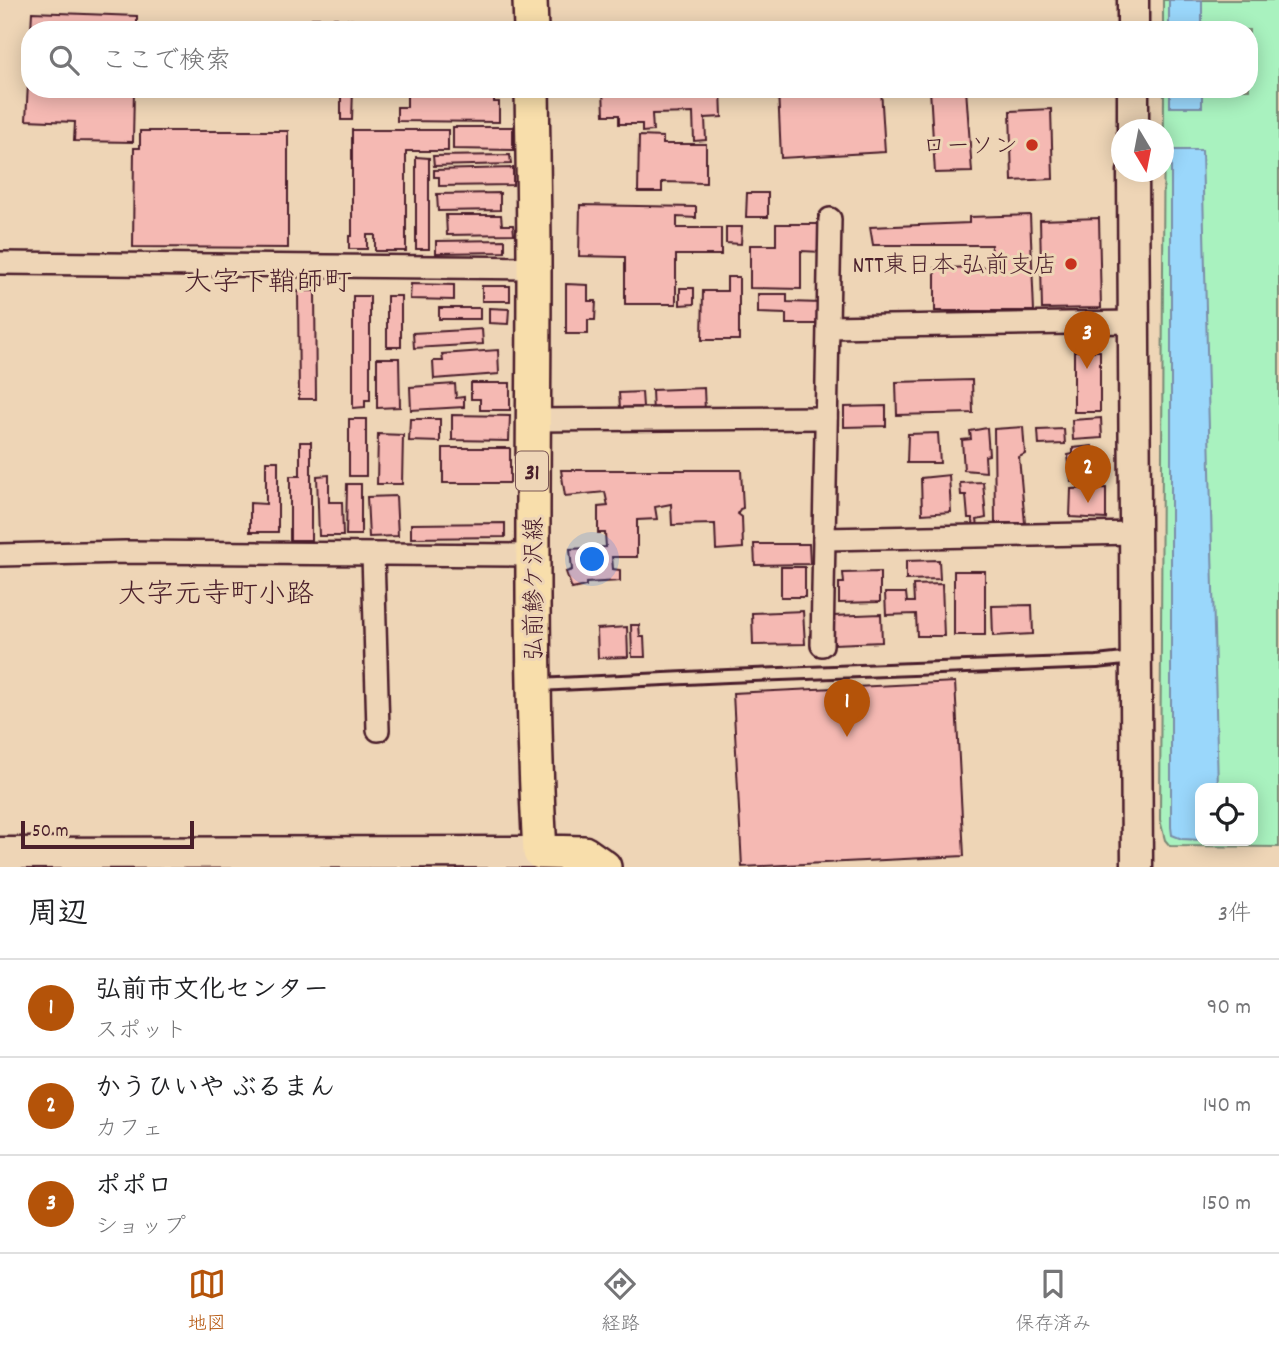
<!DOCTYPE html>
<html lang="ja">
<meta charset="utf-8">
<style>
body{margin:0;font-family:Dekko,"Klee One",sans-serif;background:#f6f6f6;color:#202124}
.controls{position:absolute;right:21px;bottom:21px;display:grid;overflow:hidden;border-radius:14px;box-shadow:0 4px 18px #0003}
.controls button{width:63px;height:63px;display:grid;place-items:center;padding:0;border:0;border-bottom:2px solid #e0e0e0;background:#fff;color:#202124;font:35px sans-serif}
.compass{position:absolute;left:1111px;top:119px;width:63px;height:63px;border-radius:50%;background:#fff;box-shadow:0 4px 18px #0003;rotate:170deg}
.scale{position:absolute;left:21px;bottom:18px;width:173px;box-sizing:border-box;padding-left:7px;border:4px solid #4a1f2b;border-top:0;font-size:19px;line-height:24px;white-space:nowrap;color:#4a1f2b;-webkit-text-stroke:5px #eed5b6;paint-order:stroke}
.you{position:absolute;left:593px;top:560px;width:24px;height:24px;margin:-18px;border:5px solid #fff;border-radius:50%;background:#1a73e8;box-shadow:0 0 0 10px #1a73e833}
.badge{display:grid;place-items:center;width:46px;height:46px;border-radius:50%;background:#b45309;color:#fff;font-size:23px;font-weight:700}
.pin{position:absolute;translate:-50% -58px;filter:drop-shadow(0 2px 4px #0008)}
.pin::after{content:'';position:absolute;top:37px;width:24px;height:21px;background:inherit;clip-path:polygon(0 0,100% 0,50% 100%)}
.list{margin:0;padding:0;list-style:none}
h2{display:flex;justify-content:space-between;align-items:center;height:91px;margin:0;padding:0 28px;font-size:30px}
h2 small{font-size:23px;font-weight:400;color:#757577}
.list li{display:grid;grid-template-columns:46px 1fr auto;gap:21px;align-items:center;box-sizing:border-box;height:98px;padding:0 28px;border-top:2px solid #e0e0e0}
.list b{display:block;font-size:26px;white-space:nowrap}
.list p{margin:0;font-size:23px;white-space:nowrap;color:#757577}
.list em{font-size:23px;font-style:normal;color:#757577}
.icon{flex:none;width:38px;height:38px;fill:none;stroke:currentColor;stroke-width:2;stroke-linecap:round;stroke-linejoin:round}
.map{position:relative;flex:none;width:1279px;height:867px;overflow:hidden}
.search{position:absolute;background:#fff;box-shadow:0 4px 18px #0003;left:21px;right:21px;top:21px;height:77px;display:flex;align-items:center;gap:18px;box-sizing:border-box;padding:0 24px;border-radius:28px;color:#757577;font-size:26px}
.sheet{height:385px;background:#fff}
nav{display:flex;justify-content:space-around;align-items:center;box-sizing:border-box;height:98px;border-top:2px solid #e0e0e0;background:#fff;font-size:19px;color:#757577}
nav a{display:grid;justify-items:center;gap:4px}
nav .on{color:#b45309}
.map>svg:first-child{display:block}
.green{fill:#a9f2bf;stroke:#7a8875;stroke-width:2;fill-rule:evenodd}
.water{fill:#9ad7fb;stroke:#7a8da8;stroke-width:2}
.building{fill:#f5b9b3;stroke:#4a1f2b;stroke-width:2}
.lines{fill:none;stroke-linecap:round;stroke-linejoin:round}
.lane-casing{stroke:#4a1f2b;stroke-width:16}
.street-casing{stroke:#4a1f2b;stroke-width:26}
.secondary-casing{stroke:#4a1f2b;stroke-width:35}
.primary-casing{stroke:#4a1f2b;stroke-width:38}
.lane{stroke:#eed5b6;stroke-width:10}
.street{stroke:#eed5b6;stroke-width:21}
.secondary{stroke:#eed5b6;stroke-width:30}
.primary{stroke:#f8deab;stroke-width:33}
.poi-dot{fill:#c8321e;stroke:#eed5b6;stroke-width:2.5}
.labels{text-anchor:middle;stroke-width:6;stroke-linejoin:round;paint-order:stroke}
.shield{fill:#eed5b6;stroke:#7b5655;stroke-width:2}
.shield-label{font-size:23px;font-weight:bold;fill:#4a1f2b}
.poi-label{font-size:24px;fill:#4a1f2b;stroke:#eed5b6;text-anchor:end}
.street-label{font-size:24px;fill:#4a1f2b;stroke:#eed5b6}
.quarter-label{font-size:28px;fill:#4a1f2b;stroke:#eed5b6}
</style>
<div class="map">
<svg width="1279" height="867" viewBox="0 0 1279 867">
<rect width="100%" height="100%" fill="#eed5b6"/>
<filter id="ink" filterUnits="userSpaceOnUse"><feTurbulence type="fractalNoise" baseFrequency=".0143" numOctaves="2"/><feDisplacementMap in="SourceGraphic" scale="14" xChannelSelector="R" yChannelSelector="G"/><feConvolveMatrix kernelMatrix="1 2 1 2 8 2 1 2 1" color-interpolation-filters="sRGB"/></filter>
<g filter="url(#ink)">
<!-- green -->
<path class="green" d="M1163,0H1279V847L1170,846L1165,840L1160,820L1164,89H1249V30H1163ZM1200,788H1253V841H1200Z"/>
<!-- water -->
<g class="water">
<rect x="1169" y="0" width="33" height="30"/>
<rect x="1170" y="89" width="32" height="18"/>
<path d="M1171,150H1202L1218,788H1200V840L1182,839L1172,835L1171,827Z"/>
</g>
<!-- building -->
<g class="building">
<path d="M32,12L137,16V30H31Z"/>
<rect x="312" y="18" width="25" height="12"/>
<path d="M341,19L353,20V30H341Z"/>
<path d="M395,24L473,25L483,30H395Z"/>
<path d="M654,27V30H614V29Z"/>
<path d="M30,49V89H134L133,142L74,141L75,122L26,120Z"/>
<path d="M341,89H353L352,120H341Z"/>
<path d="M603,89H721L722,117L705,118L706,140L694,141L693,113L652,114L653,131L642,132V124H619V115H604Z"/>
<path d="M778,89H881L885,152L781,158Z"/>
<path d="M930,89H966L972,172L935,173Z"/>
<path d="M407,92L494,94V102H499V122L397,121V107H407Z"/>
<path d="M1051,109L1053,179L1012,181L1010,111Z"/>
<path d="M453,127H513V150L453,149Z"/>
<path d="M352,130H448V151H406V251H375V235H367V249H349V236H352Z"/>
<path d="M140,131H288V248L133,247L134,148H140Z"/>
<path d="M639,136L663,137V144H706V183L662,182V192H638Z"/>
<path d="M510,155L511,164L434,166L433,156Z"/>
<path d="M416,157L429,158V249H416Z"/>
<path d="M513,168V185L439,186V177H434V170Z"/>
<path d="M500,193V210L438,211L437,194Z"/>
<path d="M747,193H768V217H746Z"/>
<path d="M580,205L696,207V218L677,217V228H721V255H676V304H625V257L579,256Z"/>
<path d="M446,215H501L502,225H513L514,234L447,235Z"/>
<path d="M1030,215L1034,311H935V268L991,267V245H873L870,227L969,223V217Z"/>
<path d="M1099,218L1101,308L1042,309L1040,220Z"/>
<path d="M776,224H823L822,252L801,251V289L750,288V245H776Z"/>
<path d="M726,227H742L741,244L726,243Z"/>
<path d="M505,240V252L436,253V241Z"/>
<path d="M727,277H739V340H702L703,291H727Z"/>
<path d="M411,284L454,285V300L410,299Z"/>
<path d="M566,284L588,285V301H596L595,320H588V334H566Z"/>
<rect x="482" y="286" width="28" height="15"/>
<path d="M680,288H694V304L680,305Z"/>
<path d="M298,291H315L316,399H299Z"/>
<path d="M758,294H787V302L822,303L821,324H786V314L758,313Z"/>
<path d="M353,296H370V400H365V407L353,408Z"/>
<rect x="387" y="296" width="14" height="51"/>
<rect x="439" y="308" width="41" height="11"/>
<path d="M489,308L509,309L508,324L489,323Z"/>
<path d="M482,329L483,344L414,348L413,333Z"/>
<path d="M498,350L499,374L434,379L433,361H443L442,354Z"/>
<rect x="1074" y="351" width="26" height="61"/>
<path d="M377,358H399L400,407L377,408Z"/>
<path d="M972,380L973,413L897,415L896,382Z"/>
<path d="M471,383H510V410H480V399H471Z"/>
<path d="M455,384L456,398L464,397V407L411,410L410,387Z"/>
<path d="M704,388L705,412L653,414L652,390Z"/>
<path d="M642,392L643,407L620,408L619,393Z"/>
<path d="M886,406V426L844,427V407Z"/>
<path d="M452,415L510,416L509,441L452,440Z"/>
<path d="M1101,418L1102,438L1073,440L1072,420Z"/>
<rect x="349" y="419" width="17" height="57"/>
<path d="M410,419H440V442L409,441Z"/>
<path d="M1023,427L1025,454L1019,457L1025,523H995L994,429Z"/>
<path d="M987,428L989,455L985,456L986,472L964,470L962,440L971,439L970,431Z"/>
<path d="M1064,429L1065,444L1039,445L1038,430Z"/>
<path d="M938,433L940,463H907L908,434Z"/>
<path d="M378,434L403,435L402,484H377Z"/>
<path d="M300,442H311V540H290V476H300Z"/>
<path d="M1092,446L1093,459L1100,458L1101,466L1106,465L1107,479L1071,482L1068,455L1073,454V448Z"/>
<rect x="443" y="448" width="67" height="35"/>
<path d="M266,461H278V532H250V503L266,504Z"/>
<path d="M561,470H741L743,508L740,509L738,514L742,517L743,548L716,550L715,524L672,525L671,504L655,507L657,519L637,520V557H612L613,569L620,570V581L586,583V586L572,589L566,572L572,570L570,549L606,547L605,533H598V507L608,506L605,492L565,496Z"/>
<path d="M329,475V502H342L343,536H319L317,476Z"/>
<path d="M949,475L951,512L922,514L921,478Z"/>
<path d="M983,482L986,518L977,520L978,526L974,525L972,518H968L966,495H961L960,483Z"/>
<path d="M347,484H361V535H346Z"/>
<path d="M1106,488V519L1070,517L1071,489Z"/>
<path d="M396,496L398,536L369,537L367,497Z"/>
<path d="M505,523V537L411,538V524Z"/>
<path d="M754,544H809L810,564L755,565Z"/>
<path d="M939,560L940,579L906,580V561Z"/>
<rect x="781" y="567" width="24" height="30"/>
<rect x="954" y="571" width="31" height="64"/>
<path d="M880,572V602L839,603V583H844L843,573Z"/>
<path d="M942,584L944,636H917L916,614L886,615L885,593H906L907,602H914L913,585Z"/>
<path d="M1032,605L1033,634L993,636L992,606Z"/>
<path d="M803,611L805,644L753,645L752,613Z"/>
<path d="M881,614L882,642L834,644L833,616Z"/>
<path d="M631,625H639L640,637H644L645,657H632Z"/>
<path d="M627,627L628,657L598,658L597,629Z"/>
<path d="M955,682L964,856L742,867L733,693Z"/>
</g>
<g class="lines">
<defs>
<path id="lane" d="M537,685L728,676L1097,662L1133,658"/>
<g id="street">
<path d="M0,263L534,268"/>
<path d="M828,327L1133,322"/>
<path d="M532,420L826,418"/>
<path d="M824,539L1135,533"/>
<path d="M373,554L378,730"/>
<path d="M0,555L125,552L533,555"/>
<path d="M822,645L830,219"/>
</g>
<g id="secondary">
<path d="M1133,0V30"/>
<path d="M1133,130V89"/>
<path d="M1133,172L1137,867"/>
<path d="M0,853L540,852"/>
</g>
<g id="primary">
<path d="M530,0L531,30"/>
<path d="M532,89C533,149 534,209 534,269C534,464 529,658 540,852L584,853L604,867"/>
</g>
</defs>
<!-- lane casing -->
<use href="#lane" class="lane-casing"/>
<!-- street casing -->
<use href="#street" class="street-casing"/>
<!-- secondary casing -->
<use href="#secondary" class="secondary-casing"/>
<!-- primary casing -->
<use href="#primary" class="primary-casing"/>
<!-- lane -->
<use href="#lane" class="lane"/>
<!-- street -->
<use href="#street" class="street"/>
<!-- secondary -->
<use href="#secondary" class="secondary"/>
<!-- primary -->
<use href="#primary" class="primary"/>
</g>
</g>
<!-- markers -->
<g class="poi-dot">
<circle cx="1032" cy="145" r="7"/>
<circle cx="1071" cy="264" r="7"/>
</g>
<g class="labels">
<!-- shield labels -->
<rect class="shield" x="516" y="451.5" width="32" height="39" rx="5"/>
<g class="shield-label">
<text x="532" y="479">31</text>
</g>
<!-- poi labels -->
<g class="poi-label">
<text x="1018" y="153">ローソン</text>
<text x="1057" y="272">NTT東日本 弘前支店</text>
</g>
<!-- street labels -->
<g class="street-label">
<text transform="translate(533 589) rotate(-90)" y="8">弘前鰺ケ沢線</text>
</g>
<!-- quarter labels -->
<g class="quarter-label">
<text x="268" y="290">大字下鞘師町</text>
<text x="216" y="602">大字元寺町小路</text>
</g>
</g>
</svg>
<div class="controls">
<button><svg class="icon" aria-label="locate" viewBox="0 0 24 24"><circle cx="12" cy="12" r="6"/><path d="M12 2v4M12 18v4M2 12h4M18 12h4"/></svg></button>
</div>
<svg class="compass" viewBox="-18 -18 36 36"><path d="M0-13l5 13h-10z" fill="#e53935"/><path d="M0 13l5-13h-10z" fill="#757577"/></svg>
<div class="scale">50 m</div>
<div class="you"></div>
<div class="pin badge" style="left:847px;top:737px">1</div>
<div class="pin badge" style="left:1088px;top:503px">2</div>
<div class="pin badge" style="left:1087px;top:369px">3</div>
<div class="search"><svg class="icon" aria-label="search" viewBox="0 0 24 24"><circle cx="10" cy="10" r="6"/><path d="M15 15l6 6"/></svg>ここで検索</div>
</div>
<section class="sheet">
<h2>周辺<small>3件</small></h2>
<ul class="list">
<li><span class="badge">1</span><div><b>弘前市文化センター</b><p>スポット</p></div><em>90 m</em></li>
<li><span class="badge">2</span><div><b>かうひいや ぶるまん</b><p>カフェ</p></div><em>140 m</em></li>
<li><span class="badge">3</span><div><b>ポポロ</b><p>ショップ</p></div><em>150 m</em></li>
</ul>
</section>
<nav>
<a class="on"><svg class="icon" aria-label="map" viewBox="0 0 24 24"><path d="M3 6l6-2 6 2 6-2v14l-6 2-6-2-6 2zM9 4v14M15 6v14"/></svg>地図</a>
<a><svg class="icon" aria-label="directions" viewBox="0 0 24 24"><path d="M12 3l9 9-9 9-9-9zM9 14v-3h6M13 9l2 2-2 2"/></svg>経路</a>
<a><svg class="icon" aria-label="saved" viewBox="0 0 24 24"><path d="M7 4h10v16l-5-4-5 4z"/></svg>保存済み</a>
</nav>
